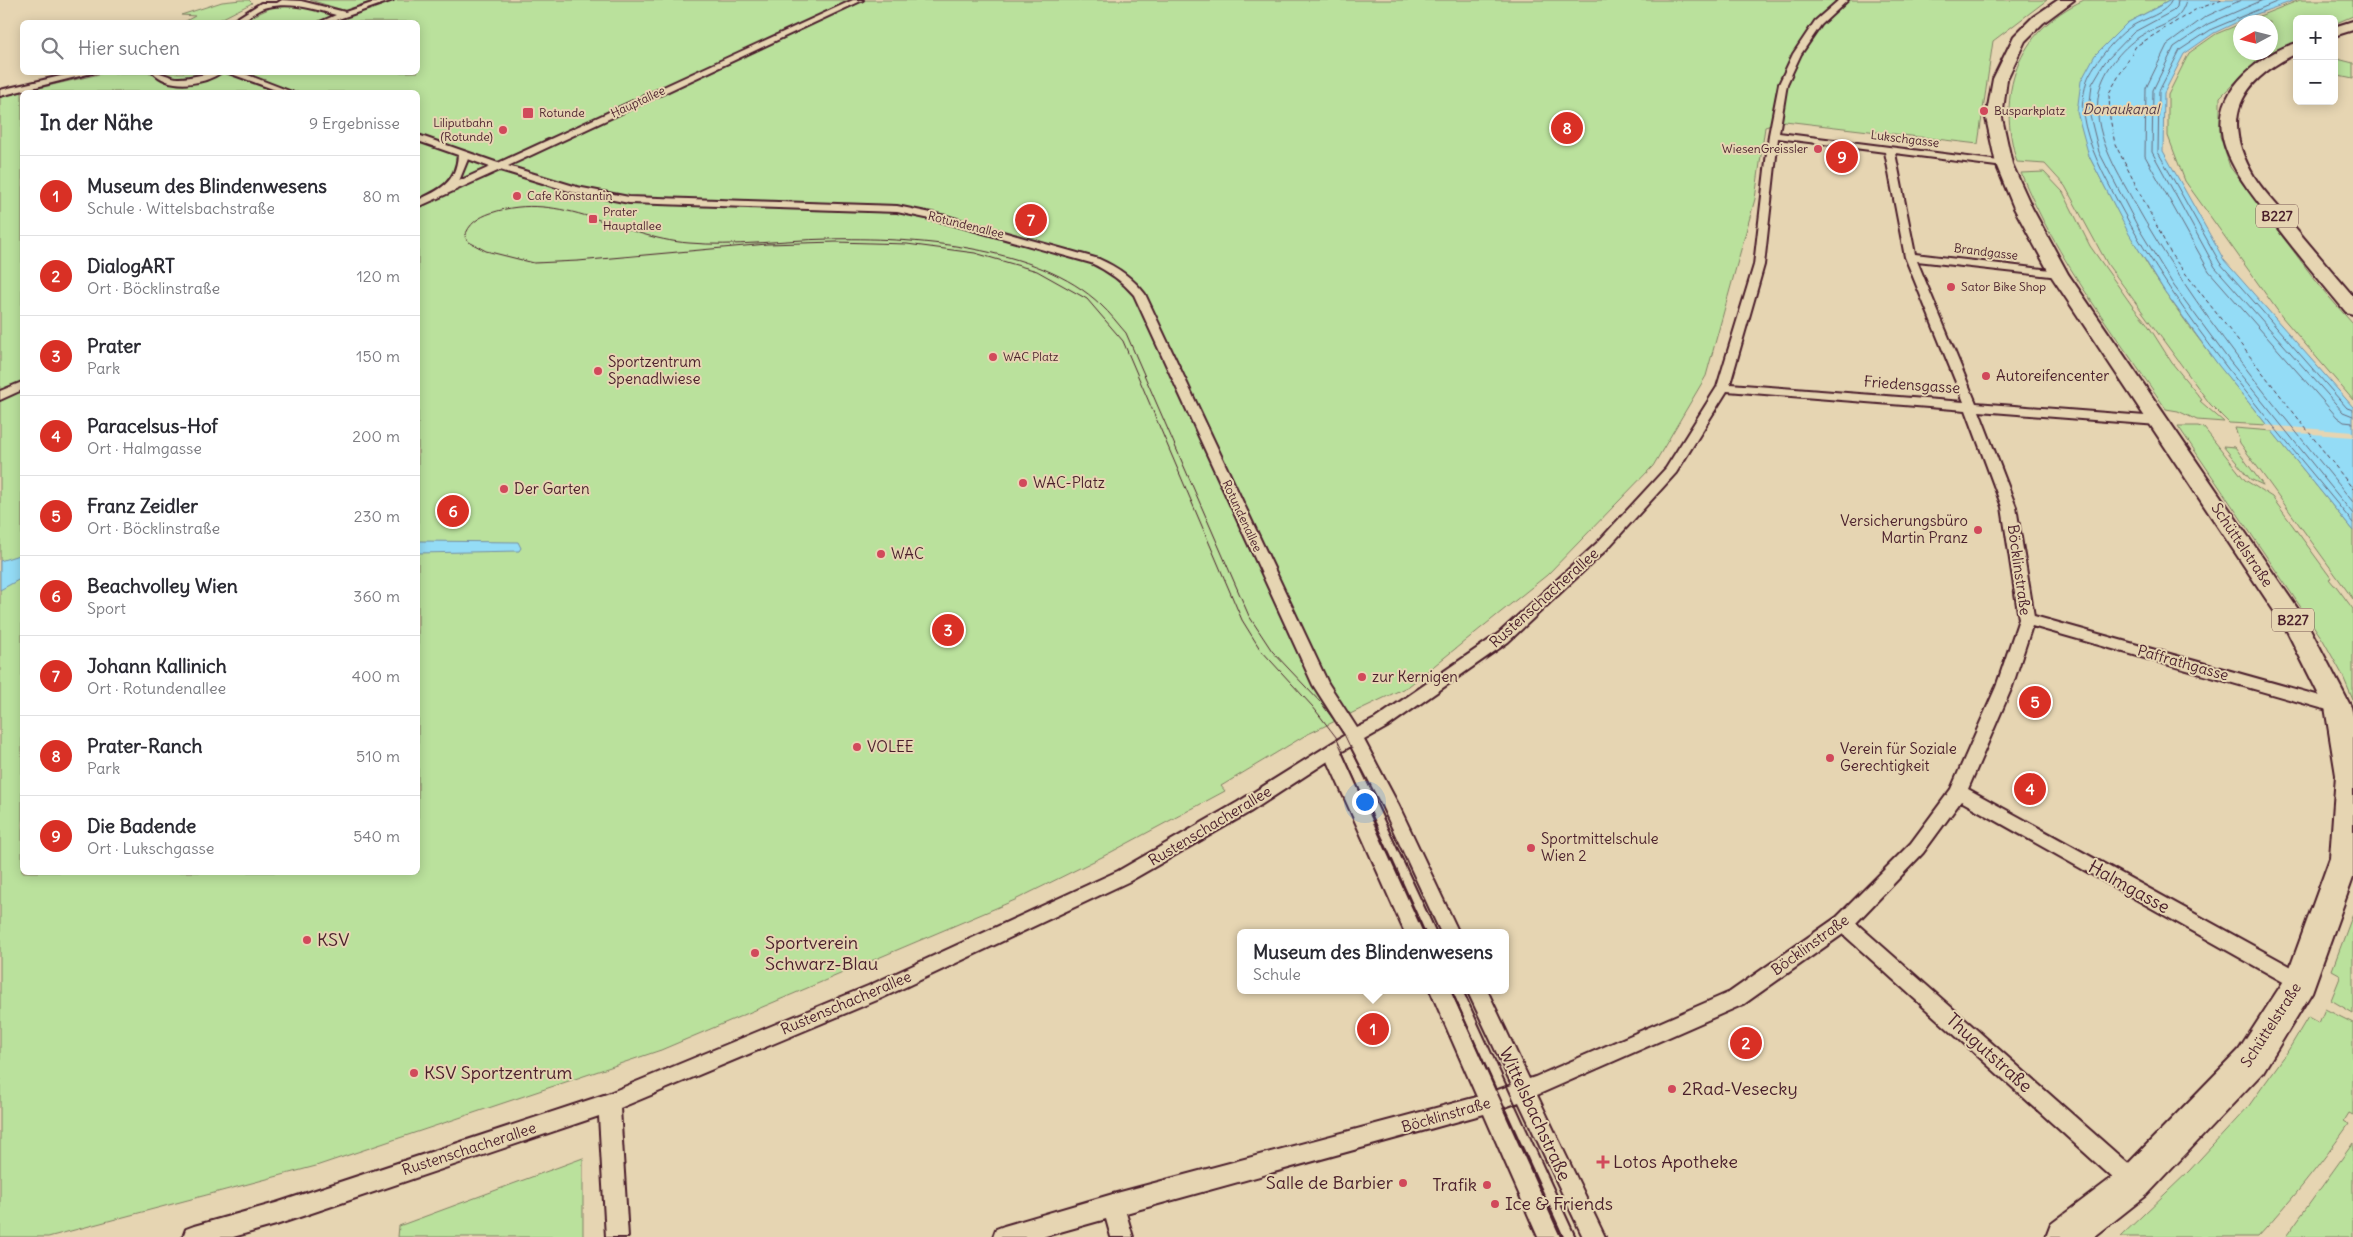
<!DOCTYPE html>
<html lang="de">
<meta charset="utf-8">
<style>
body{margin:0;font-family:Delius,sans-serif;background:#f2f2f3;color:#2b2b33}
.controls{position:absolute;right:15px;top:15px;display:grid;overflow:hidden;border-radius:8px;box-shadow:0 2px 12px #0003}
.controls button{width:45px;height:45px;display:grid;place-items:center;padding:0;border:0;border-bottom:1px solid #e1e1e2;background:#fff;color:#2b2b33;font:25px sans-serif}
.compass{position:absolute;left:2233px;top:15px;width:45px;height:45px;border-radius:50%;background:#fff;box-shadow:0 2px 12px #0003;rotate:263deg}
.you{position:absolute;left:1364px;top:801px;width:18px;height:18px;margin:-12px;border:4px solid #fff;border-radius:50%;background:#1a73e8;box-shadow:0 0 0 8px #1a73e833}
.badge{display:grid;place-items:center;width:32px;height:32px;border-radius:50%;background:#d93025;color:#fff;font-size:16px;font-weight:700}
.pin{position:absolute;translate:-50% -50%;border:2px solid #fff;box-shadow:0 1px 5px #0006}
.popup{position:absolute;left:1237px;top:929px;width:272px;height:65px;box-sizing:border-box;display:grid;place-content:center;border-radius:8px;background:#fff;filter:drop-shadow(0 1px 4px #0005);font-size:16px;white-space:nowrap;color:#7c7c81}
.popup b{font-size:19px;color:#2b2b33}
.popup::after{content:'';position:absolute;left:50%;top:100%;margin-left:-10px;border:10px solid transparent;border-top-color:#fff}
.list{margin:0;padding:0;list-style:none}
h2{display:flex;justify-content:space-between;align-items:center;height:65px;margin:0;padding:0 20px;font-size:21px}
h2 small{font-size:16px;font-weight:400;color:#7c7c81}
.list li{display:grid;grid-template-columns:32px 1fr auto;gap:15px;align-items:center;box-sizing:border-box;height:80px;padding:0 20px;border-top:1px solid #e1e1e2}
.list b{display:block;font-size:19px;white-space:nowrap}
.list p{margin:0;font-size:16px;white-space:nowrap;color:#7c7c81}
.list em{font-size:16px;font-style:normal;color:#7c7c81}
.icon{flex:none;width:28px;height:28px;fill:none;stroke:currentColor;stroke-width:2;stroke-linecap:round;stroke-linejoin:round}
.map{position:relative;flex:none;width:2353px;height:1237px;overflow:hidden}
.search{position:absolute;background:#fff;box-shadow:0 2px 12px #0003;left:20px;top:20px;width:400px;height:55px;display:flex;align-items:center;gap:12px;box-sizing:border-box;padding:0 18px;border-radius:8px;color:#7c7c81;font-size:19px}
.panel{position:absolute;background:#fff;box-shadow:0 2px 12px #0003;left:20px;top:90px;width:400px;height:785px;border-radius:8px}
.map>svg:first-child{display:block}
.green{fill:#bae19c;stroke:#828064;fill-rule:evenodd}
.water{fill:#94dcf6;stroke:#7690a5}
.pier{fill:#e6d5b2}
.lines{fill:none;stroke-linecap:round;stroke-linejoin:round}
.shore{stroke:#686b7c;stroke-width:1}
.ferry{stroke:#553b49;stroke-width:1;stroke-dasharray:4 3;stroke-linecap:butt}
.street-casing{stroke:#4a1f2b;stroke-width:4}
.primary-casing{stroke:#4a1f2b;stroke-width:4}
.street{fill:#e6d5b2;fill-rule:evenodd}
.primary{fill:#e6d5b2;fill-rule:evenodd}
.tram-far1{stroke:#4a1f2b;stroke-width:1}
.tram{stroke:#4a1f2b;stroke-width:2}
.poi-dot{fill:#d1495b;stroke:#e6d5b2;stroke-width:2}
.labels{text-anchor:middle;stroke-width:4;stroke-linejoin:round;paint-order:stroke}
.far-street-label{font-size:12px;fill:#4a1f2b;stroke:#e6d5b2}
.far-poi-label{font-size:12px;fill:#4a1f2b;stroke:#e6d5b2;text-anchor:start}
.far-water-label{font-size:14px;font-style:italic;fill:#553b49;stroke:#e6d5b2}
.shield{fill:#e6d5b2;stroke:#795654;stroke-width:1}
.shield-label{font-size:14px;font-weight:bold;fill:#4a1f2b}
.poi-label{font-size:15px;fill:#4a1f2b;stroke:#e6d5b2;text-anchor:start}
.street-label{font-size:15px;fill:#4a1f2b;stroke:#e6d5b2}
.near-street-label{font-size:18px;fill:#4a1f2b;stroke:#e6d5b2}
.near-poi-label{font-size:18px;fill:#4a1f2b;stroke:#e6d5b2;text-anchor:start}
</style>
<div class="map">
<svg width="2353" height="1237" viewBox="0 0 2353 1237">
<rect width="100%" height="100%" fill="#e6d5b2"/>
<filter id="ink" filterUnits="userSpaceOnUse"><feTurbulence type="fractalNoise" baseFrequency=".02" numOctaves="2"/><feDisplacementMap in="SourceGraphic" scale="10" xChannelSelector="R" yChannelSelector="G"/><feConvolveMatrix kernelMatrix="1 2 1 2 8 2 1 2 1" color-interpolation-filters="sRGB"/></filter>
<g filter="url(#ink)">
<!-- green -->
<g class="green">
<path d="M241,0H249L252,3L215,22H211L212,20L206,22H184L195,16L181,15L222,2Z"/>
<path d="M310,0H375L346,11Z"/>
<path d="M395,0H2047L1993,41L1978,144L1785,121L1765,127L1755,199L1706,376L1653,466L1547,575L1409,686L1306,735L1221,786L1225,791L1102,857L1015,900L661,1050L316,1166L48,1237H0V97L104,73L418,72V22H240L275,6H302L343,18ZM22,92H418V872H22Z"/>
<path d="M2084,0H2171L2127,23L2089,156C2113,202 2136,249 2165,292C2197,339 2232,382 2267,425L2229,423L2210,404L2108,265L2065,186L2045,164L2017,162C1996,94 2016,31 2084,0Z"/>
<path d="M2300,0H2353V16L2334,24V19H2297V41L2259,59L2220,97V136L2230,167L2322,289L2353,324V400L2282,317L2185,181L2168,136V95L2189,53L2216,34L2240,24V52H2270V22H2244Z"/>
<path d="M2334,58L2353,63V79L2334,75Z"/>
<path d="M2044,172L2063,192L2090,246L2133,307L2146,322L2172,363L2202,400L2200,401L2224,422L2197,420L2178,411L2166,409C2115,334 2056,259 2021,173Z"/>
<path d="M2178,426H2198L2204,428L2245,480L2272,497L2331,578L2329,579L2334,585L2336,586L2353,609V700L2342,674L2323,640Z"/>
<path d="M2235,428L2272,431L2353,531V599L2240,443Z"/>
<path d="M2223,446L2235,447L2263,485L2250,479Z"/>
<path d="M2353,914V1013L2331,1000L2341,975L2332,970Z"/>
<path d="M2325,1009L2353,1023V1115L2349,1113L2344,1121L2349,1124C2321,1164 2291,1201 2258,1237H2120L2189,1171L2248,1107L2286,1054L2308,1017L2319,1023Z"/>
<path d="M2353,1143V1237H2285L2287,1235Z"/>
<path d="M583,1158V1237H398L399,1226Z"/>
</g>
<!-- water -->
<g class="water">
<path d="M2171,0H2296L2248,17L2214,33L2184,54L2164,93L2163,151L2224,260L2353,407V531L2219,366L2165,292L2129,234L2089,156L2077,112L2081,81L2095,55L2127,23Z"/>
<path d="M418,541L518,542L521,548L519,551L418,553Z"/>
<path d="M22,554V578L0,590V561Z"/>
</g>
<!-- pier -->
<path class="pier" d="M2264,425L2353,432V437L2268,431Z"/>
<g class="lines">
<!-- shore -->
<g class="shore">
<path d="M2172,0C2166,14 2145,18 2132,26C2118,34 2089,68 2086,84C2084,93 2081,105 2083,114C2088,147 2104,175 2119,204C2181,321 2270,421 2353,523"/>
<path d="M2178,0L2177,7L2173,11L2134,32L2105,62L2092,84L2089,112L2099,152L2139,229L2174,286L2228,359L2353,514"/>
<path d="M2186,0C2181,22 2162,25 2144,34C2124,45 2104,69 2099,92C2091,130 2116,170 2134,202C2195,311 2275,406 2353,502"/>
<path d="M2241,0L2205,17L2167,45L2146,88L2145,156L2209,271L2337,417L2344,422L2353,423"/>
<path d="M2263,0L2208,24L2174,47L2153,90L2152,152L2215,267L2343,412L2353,416"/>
<path d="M2281,0L2212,29L2180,50L2159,91L2158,152L2220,263L2347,408L2353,410"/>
</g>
<!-- ferry -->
<path class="ferry" d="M2222,0L2195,10L2136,46L2109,93L2110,118L2115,144L2172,256L2353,489"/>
<defs>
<g id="street">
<path d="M282,0L301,1L345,12L381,0H393L330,22H320L336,15C312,8 291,2 267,7C253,10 246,24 231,22L261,3H277Z"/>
<path d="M853,0H863L508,166L577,187L629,197L897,206L946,216L1099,259C1117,267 1133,278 1145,294L1328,683L1357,728L1375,719L1498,634L1597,543L1666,468L1717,387L1754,265L1769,135L1779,84L1793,54L1815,21L1839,0H1848L1821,25L1801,54L1787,84L1779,133L2007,162V166L2004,167L1895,153L1915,254L2059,271L2065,274L2059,277L1917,261L1976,403L2158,417L2164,421L2158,425L1979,411L2016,507L2034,616L2338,701L2344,703L2346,707L2344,711L2338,713L2032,626L2012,687L1968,789L2308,976L2311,982L2308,988L2301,990L2294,988L1961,801L1923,853L1856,923L2142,1176L2145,1183L2142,1190L2134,1194L2126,1190L1843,934L1744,1004L1537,1095L1605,1237H1583L1519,1102L1502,1108L1560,1237H1538L1484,1114L1126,1213L1133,1237H1111L1106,1219L1042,1237H993L996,1229L1004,1226L1113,1194L1477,1097L1430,990H1450L1495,1091L1512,1085L1467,990H1487L1529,1079L1535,1077L1730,992L1837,917L1911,843L1951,789L1996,687L2019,619L2002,507L1966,410L1727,391L1676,473L1607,549L1508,642L1387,727L1364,740L1399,806L1459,933H1441L1382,806L1351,746L1341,752L1423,933H1405L1328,761L1250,812L1130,881L882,998L620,1108L628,1237H606L599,1116L276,1225L233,1237H183L186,1229L194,1226L276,1203L607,1094L868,986L1118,871L1238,802L1345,735L1313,685L1134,295C1122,281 1108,271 1091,263L940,221L897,212L629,203L572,192L500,170L418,207V200C440,190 456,183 458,155L418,141V135L498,163ZM1778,138L1885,152L1905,257L1964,402L1730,384L1764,265ZM468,159L490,167L459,181Z"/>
<path d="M78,72H96L0,96V90Z"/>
<path d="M153,72C163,72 169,78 179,78C194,78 207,72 222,72C204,85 169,90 153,72Z"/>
<path d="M226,72H240L292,92H281Z"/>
<path d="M22,382V390L0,400V391Z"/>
</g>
<g id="primary">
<path d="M2058,0H2074L2043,23L2025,41L2007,79L2002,118L2012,164L2032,208L2068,274L2306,621L2351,707L2353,716V878L2312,992L2263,1072L2147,1195L2094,1237H2046L2051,1224L2121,1171L2239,1050L2287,976L2330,858L2336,775L2325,707L2286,629L2050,274L2014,208L1996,164L1986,118L1993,79L2014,36L2033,17Z"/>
<path d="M2353,21V30L2334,36V27Z"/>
<path d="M2297,43V53C2239,81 2219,119 2255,178C2263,191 2275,202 2284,214C2307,242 2330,269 2353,296V314L2346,312C2322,283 2297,253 2274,223C2240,179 2192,126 2245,74C2259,61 2278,48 2297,43Z"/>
</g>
</defs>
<!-- street casing -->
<use href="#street" class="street-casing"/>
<!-- primary casing -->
<use href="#primary" class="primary-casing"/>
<!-- street -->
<use href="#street" class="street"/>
<!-- primary -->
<use href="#primary" class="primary"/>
<!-- tram-far1 -->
<path class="tram-far1" d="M1364,799L1336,737L1313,707L1260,649L1242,620L1123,341L1087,299L1037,271L975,253L907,244L836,242L767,244L578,261L534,263L486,251L469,242L465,237C468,224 479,217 491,213C562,189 619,238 689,243C735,247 781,240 828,239C910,237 1039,245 1101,305C1110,313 1118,324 1126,333L1249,616L1272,651L1322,704L1344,734L1375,799"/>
<!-- tram -->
<g class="tram">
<path d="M1364,798L1425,933"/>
<path d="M1374,798L1437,933"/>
<path d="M1451,990L1563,1237"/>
<path d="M1463,990L1576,1237"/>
</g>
</g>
</g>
<!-- markers -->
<g class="poi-dot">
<circle cx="1984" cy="111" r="5"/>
<rect x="522" y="107" width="12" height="12" rx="2.5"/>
<circle cx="503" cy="130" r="5"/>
<circle cx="1818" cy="149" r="5"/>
<circle cx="517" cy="196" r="5"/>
<rect x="588" y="214" width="10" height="10" rx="2.5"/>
<circle cx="1951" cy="287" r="5"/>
<circle cx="993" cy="357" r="5"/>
<circle cx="598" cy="371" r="5"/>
<circle cx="1986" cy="376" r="5"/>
<circle cx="1023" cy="483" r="5"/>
<circle cx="504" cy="489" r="5"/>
<circle cx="1978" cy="530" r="5"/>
<circle cx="881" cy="554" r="5"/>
<circle cx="1362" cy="677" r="5"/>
<circle cx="857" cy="747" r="5"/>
<circle cx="1830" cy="758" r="5"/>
<circle cx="1531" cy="848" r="5"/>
<circle cx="307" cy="940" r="5"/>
<circle cx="755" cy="953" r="5"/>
<circle cx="414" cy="1073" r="5"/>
<circle cx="1672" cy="1089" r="5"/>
<path d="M1600.5 1154.5h5v5h5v5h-5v5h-5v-5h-5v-5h5z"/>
<circle cx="1403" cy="1183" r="5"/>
<circle cx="1487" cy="1185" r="5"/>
<circle cx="1495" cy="1204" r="5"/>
</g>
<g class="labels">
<!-- far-street labels -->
<g class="far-street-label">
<text transform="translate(638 102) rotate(-25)" y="4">Hauptallee</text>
<text transform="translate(1905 139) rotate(7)" y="4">Lukschgasse</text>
<text transform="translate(966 225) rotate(14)" y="4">Rotundenallee</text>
<text transform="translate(1986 252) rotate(7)" y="4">Brandgasse</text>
<text transform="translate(1242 516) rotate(65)" y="4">Rotundenallee</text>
</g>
<!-- far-poi labels -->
<g class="far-poi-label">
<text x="1994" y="115">Busparkplatz</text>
<text x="539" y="117">Rotunde</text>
<text x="493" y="127" text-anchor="end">Liliputbahn<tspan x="493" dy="14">(Rotunde)</tspan></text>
<text x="1808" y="153" text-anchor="end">WiesenGreissler</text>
<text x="527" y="200">Cafe Konstantin</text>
<text x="603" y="216">Prater<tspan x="603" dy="14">Hauptallee</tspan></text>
<text x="1961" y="291">Sator Bike Shop</text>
<text x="1003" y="361">WAC Platz</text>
</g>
<!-- far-water labels -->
<g class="far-water-label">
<text x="2121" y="114">Donaukanal</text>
</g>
<!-- shield labels -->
<g class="shield">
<rect x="2256" y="204.5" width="42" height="23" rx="4"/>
<rect x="2272" y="608.5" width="42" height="23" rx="4"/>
</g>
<g class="shield-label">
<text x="2277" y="221">B227</text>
<text x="2293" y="625">B227</text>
</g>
<!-- poi labels -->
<g class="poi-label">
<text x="608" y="367">Sportzentrum<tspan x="608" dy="17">Spenadlwiese</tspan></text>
<text x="1996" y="381">Autoreifencenter</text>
<text x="1033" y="488">WAC-Platz</text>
<text x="514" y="494">Der Garten</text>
<text x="1968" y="526" text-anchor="end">Versicherungsbüro<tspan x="1968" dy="17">Martin Pranz</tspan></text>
<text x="891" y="559">WAC</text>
<text x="1372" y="682">zur Kernigen</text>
<text x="867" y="752">VOLEE</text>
<text x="1840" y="754">Verein für Soziale<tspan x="1840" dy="17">Gerechtigkeit</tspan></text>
<text x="1541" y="844">Sportmittelschule<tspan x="1541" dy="17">Wien 2</tspan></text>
</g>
<!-- street labels -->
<g class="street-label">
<text transform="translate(1912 385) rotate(4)" y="5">Friedensgasse</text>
<text transform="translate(2242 545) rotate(56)" y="5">Schüttelstraße</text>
<text transform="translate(2019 570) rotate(82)" y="5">Böcklinstraße</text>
<text transform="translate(1544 598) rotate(-42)" y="5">Rustenschacherallee</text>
<text transform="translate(2183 663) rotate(16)" y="5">Paffrathgasse</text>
<text transform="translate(1210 826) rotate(-31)" y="5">Rustenschacherallee</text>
<text transform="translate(1810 945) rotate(-36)" y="5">Böcklinstraße</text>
<text transform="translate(846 1003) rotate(-23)" y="5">Rustenschacherallee</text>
<text transform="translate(2271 1025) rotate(-57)" y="5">Schüttelstraße</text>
<text transform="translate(1446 1115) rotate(-16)" y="5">Böcklinstraße</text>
<text transform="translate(469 1149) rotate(-18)" y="5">Rustenschacherallee</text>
</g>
<!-- near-street labels -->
<g class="near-street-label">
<text transform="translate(2129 887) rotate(29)" y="6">Halmgasse</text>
<text transform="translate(1989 1053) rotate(42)" y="6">Thugutstraße</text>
<text transform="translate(1535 1114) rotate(65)" y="6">Wittelsbachstraße</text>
</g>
<!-- near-poi labels -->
<g class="near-poi-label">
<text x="317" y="946">KSV</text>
<text x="765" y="949">Sportverein<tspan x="765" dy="21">Schwarz-Blau</tspan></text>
<text x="424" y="1079">KSV Sportzentrum</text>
<text x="1682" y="1095">2Rad-Vesecky</text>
<text x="1613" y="1168">Lotos Apotheke</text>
<text x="1393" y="1189" text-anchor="end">Salle de Barbier</text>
<text x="1477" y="1191" text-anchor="end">Trafik</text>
<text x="1505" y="1210">Ice &amp; Friends</text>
</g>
</g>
</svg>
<div class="controls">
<button>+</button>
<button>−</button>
</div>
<svg class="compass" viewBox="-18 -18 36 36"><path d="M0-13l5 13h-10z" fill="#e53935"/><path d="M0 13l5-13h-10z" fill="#7c7c81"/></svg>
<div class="you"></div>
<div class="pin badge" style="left:1373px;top:1029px">1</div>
<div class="popup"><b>Museum des Blindenwesens</b>Schule</div>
<div class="pin badge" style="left:1746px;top:1043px">2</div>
<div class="pin badge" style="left:948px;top:630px">3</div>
<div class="pin badge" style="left:2030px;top:789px">4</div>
<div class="pin badge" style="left:2035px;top:702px">5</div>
<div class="pin badge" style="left:453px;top:511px">6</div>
<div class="pin badge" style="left:1031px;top:220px">7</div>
<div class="pin badge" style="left:1567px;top:128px">8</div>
<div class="pin badge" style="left:1842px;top:157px">9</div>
<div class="search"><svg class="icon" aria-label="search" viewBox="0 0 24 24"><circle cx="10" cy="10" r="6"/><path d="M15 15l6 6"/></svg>Hier suchen</div>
<section class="panel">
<h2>In der Nähe<small>9 Ergebnisse</small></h2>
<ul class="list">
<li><span class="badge">1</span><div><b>Museum des Blindenwesens</b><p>Schule · Wittelsbachstraße</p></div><em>80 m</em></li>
<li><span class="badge">2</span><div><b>DialogART</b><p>Ort · Böcklinstraße</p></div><em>120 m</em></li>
<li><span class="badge">3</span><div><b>Prater</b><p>Park</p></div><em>150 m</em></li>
<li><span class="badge">4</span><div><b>Paracelsus-Hof</b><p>Ort · Halmgasse</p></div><em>200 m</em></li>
<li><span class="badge">5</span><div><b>Franz Zeidler</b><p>Ort · Böcklinstraße</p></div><em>230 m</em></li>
<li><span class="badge">6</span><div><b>Beachvolley Wien</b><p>Sport</p></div><em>360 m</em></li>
<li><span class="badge">7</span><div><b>Johann Kallinich</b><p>Ort · Rotundenallee</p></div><em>400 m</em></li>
<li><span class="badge">8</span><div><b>Prater-Ranch</b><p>Park</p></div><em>510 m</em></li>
<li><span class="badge">9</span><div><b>Die Badende</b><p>Ort · Lukschgasse</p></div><em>540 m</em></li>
</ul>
</section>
</div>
